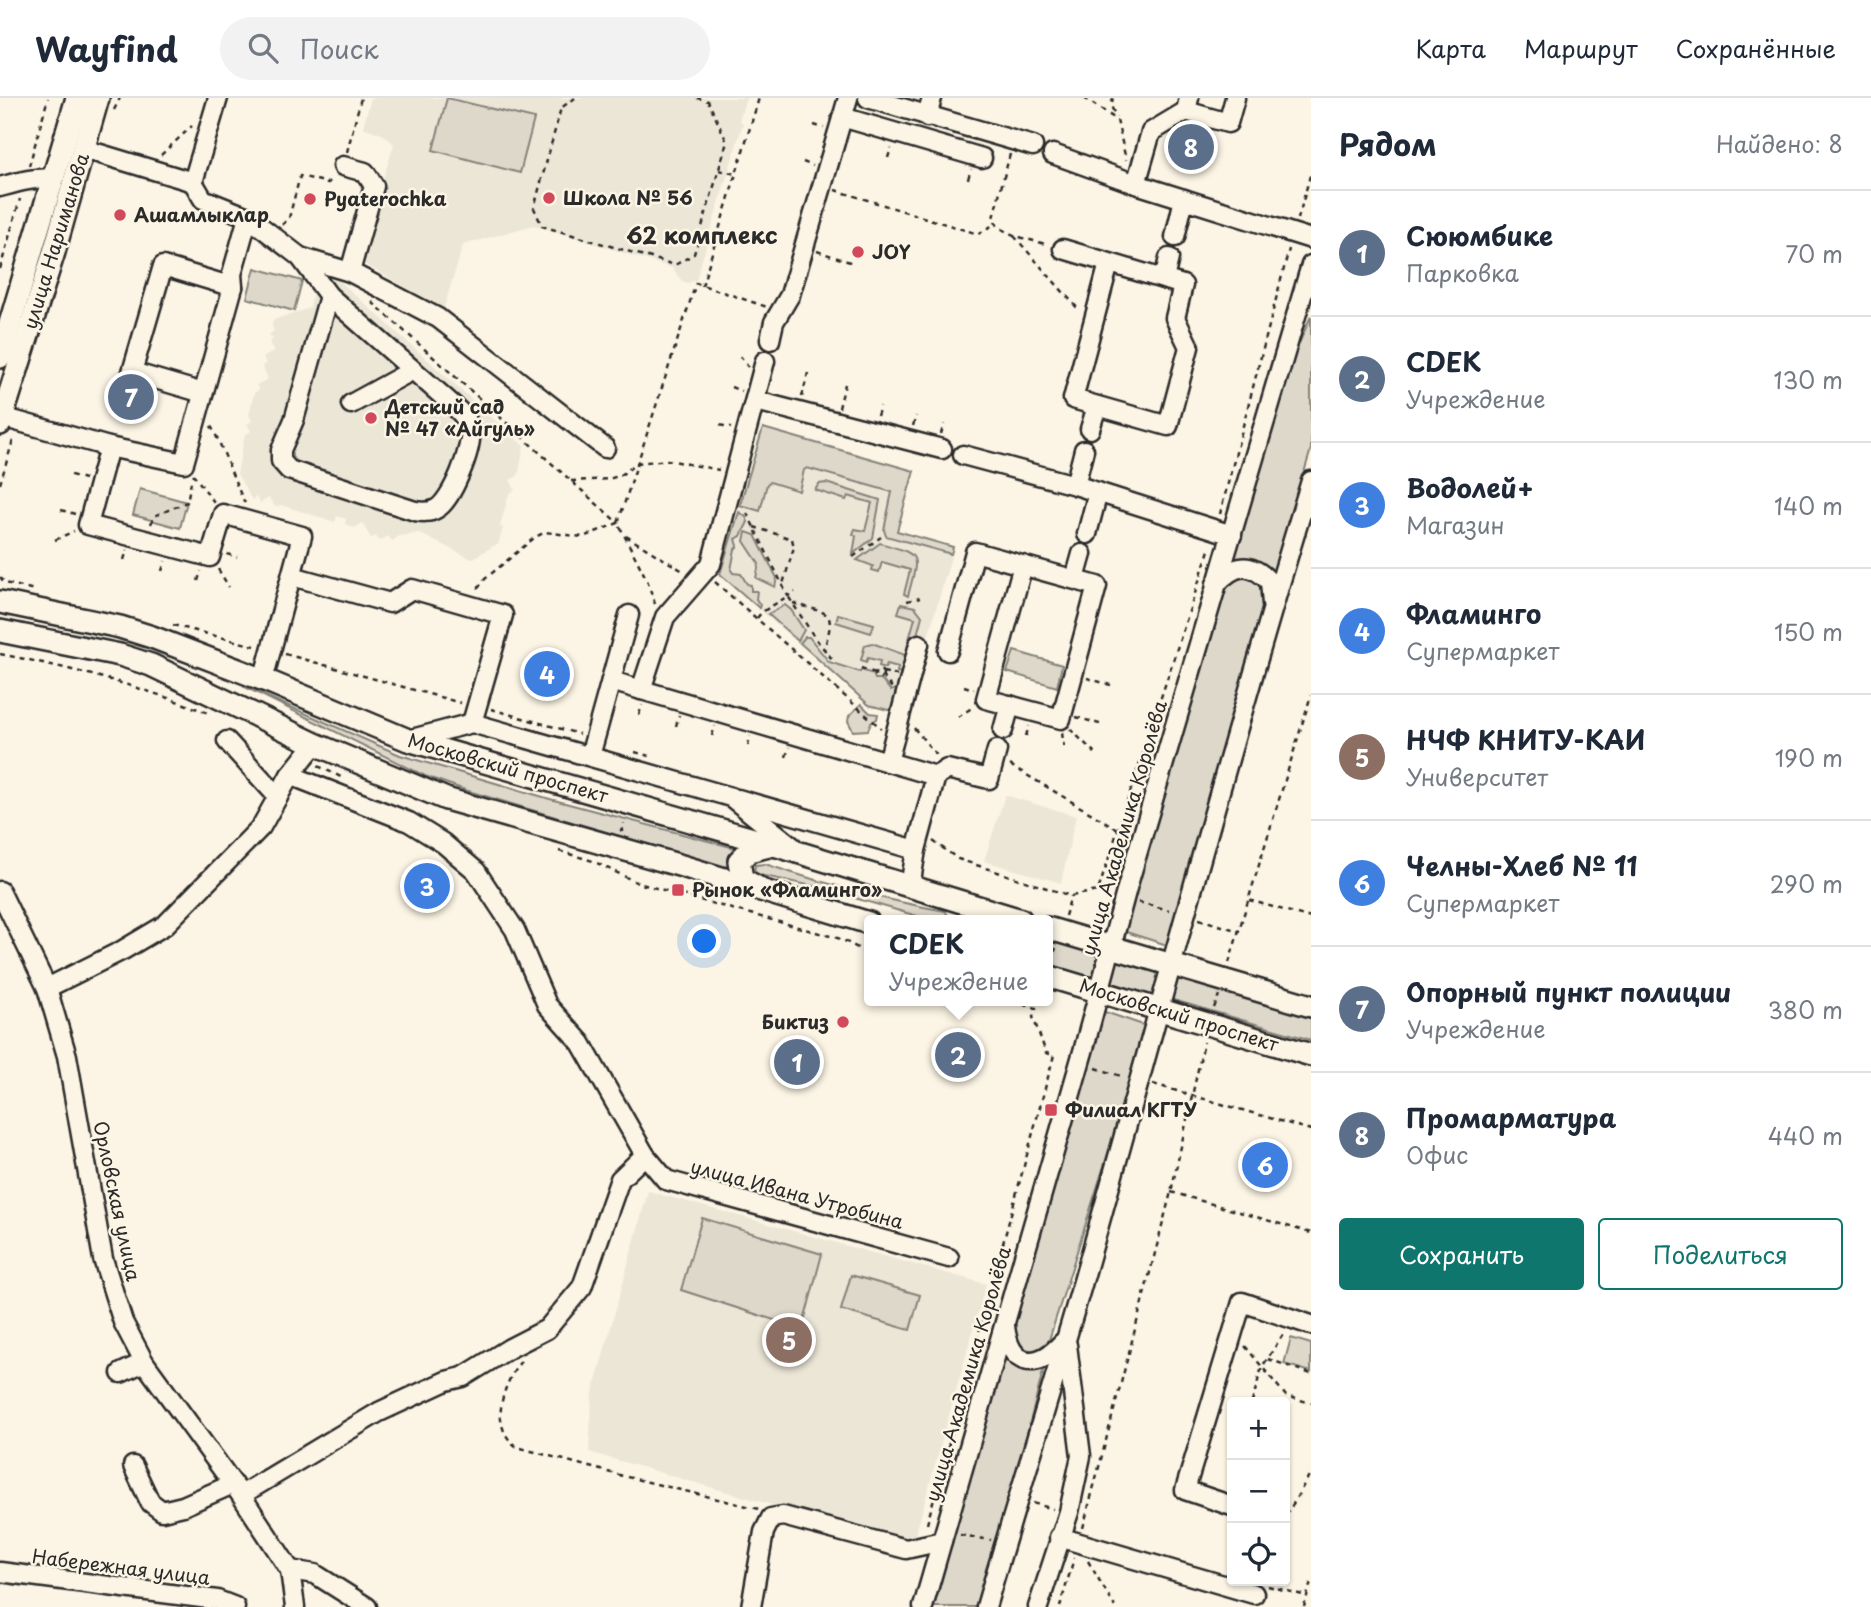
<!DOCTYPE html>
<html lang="ru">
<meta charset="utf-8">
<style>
body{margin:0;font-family:"Playpen Sans",sans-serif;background:#f2f2f3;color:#1f2937}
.controls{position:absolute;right:21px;bottom:21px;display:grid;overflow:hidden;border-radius:7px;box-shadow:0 2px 5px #0004}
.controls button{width:63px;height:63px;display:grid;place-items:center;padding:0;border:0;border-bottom:2px solid #e0e1e3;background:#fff;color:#1f2937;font:35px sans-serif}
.you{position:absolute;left:705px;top:844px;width:24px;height:24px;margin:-18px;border:5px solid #fff;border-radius:50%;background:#1a73e8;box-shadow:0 0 0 10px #1a73e833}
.badge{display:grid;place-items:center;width:46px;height:46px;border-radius:50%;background:#0f766e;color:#fff;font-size:23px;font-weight:700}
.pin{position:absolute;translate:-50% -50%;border:4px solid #fff;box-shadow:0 2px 7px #0006}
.popup{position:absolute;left:864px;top:817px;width:189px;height:91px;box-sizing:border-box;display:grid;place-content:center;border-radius:7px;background:#fff;filter:drop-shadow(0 2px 5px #0005);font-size:23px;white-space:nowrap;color:#747a83}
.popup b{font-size:26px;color:#1f2937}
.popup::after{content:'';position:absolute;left:50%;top:100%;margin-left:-14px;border:14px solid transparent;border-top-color:#fff}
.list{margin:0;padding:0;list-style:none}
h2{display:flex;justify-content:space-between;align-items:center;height:91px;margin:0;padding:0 28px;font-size:30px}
h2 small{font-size:23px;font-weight:400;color:#747a83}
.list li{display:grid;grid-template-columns:46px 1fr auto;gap:21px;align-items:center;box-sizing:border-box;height:126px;padding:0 28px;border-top:2px solid #e0e1e3}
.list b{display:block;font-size:26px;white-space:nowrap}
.list p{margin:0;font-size:23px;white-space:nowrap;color:#747a83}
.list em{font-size:23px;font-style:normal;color:#747a83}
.actions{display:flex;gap:14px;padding:21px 28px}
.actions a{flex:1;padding:16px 0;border:2px solid #0f766e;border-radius:7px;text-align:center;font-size:24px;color:#0f766e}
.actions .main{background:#0f766e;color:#fff}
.icon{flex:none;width:38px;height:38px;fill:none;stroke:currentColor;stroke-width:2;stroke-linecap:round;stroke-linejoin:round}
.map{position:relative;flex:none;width:1311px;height:1509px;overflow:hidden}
header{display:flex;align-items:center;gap:42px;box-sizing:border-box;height:98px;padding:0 35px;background:#fff;border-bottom:2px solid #e0e1e3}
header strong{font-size:33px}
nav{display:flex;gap:38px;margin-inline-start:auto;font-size:24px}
.search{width:490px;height:63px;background:#f2f2f3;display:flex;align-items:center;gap:18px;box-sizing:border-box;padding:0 24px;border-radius:38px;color:#747a83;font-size:26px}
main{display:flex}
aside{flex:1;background:#fff}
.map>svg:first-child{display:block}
.built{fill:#ece6d7}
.green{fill:#ded8ca;stroke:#84827a;stroke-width:2}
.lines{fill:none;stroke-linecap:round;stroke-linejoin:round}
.minor-casing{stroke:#2b2b2b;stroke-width:23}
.major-casing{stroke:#2b2b2b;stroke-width:26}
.path{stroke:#2b2b2b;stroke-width:2.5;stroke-dasharray:5 5;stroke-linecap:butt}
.minor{stroke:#fcf5e5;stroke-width:18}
.major{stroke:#fcf5e5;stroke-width:21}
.poi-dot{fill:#d1495b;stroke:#fcf5e5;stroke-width:2.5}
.labels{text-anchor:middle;stroke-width:5;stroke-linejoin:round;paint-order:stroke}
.poi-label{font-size:19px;font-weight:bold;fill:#2b2b2b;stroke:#fcf5e5;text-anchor:start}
.street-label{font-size:19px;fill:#2b2b2b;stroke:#fcf5e5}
.quarter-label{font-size:23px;font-weight:bold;fill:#2b2b2b;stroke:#fcf5e5}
</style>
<header>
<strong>Wayfind</strong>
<div class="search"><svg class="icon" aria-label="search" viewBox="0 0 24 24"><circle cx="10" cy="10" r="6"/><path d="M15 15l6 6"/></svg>Поиск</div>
<nav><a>Карта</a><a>Маршрут</a><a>Сохранённые</a></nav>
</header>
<main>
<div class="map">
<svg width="1311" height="1509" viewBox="0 0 1311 1509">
<rect width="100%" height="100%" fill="#fcf5e5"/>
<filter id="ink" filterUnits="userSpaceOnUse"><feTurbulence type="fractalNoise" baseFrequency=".0143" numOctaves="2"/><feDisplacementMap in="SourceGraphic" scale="14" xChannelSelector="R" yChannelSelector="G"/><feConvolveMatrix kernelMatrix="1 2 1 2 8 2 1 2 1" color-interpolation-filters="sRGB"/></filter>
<g filter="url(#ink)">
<!-- built -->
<g class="built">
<path d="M371,0H746L739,23L743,25L696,182L688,185L682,183L672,170L534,127L463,147L444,210L362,165L359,158L394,46L384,37L363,29Z"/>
<path d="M333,177L524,348L518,378L510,382L515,392L509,396L500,428L503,430L498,447H495L472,461L418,435L399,438L392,443L388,438L379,443L376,438L371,440L362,425L354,430L345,426L346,421L337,418L335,424L281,407L275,409L269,400L260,405L256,399L252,402L237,376L245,337L251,333L247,326L252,323L249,317L254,295L259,292L256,287L268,281L262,268L266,265L263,260L274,253L269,245L273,241L269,237L274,233L272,228L273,222L310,210L314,187Z"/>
<path d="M762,329L914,373L897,432L954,449L905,618L869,607L720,477Z"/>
<path d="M1005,697L1076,718L1061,785L984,763Z"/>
<path d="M648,1093L986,1186L914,1442L907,1446L589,1354L592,1298Z"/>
</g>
<!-- green -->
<g class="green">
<path d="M447,0L534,21L520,75L433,52Z"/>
<path d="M255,170L302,183L294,213L247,200Z"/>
<path d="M1311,218V351L1274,476C1264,463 1248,456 1232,463L1294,257Z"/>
<path d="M763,330L914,373L897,433L953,449L951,456L886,438L884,432L892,394L807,370L804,372L799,393L770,384L767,386L760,413L740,407Z"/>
<path d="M826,385L880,402L873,440L853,456L856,438L853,436L855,431L865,433L872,405L848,398L846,402L815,392L819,386Z"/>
<path d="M140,391L187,404L180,430L133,417Z"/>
<path d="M739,414L746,419L748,424L741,438L736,441L738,448L735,451L731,472L733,475L741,476L747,486L751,487V493H757L756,501L760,507L759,510L720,476Z"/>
<path d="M746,434L755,437L777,480L775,489L756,480L759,466L744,443Z"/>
<path d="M880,445C922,457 919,456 908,498L904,496L910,472L882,464L879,474L872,472L873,468L857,462Z"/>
<path d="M1245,478C1259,481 1264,490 1266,503L1167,847L1123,833L1223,489L1235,480Z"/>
<path d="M901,506L915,509L922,518L916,541L911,546L908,545L915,520L898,515Z"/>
<path d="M785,507L791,512L804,532L798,543L768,516Z"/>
<path d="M838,516L874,526L871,535L836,524Z"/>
<path d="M805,539H809L829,564L860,574L861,572L873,576L875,581H881L891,593L905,586L896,614L869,607L800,545Z"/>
<path d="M872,545L905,557L909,564L906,576L897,574L898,569L887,566L885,570L879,568L880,563L868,560L866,564L861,562L865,547Z"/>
<path d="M1014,553L1062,567L1057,589L1007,574Z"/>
<path d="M243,588L400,657L550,701L735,750L729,757L727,770L465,692L425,678Z"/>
<path d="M861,606L870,615L878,616L877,621L871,625L868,632L853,633L848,623L849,618Z"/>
<path d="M765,766C825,786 883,802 945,813L950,820V822H931L813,788L754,776L755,767Z"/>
<path d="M1047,841L1101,856L1095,880L1047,866Z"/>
<path d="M1117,861L1161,875L1154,898L1110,884Z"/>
<path d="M1177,880L1311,919V942L1170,901Z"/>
<path d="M1099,912L1146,928L1134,973L1049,1242C1040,1252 1031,1255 1019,1249L1012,1231Z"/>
<path d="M702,1120L822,1156L802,1231L681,1192Z"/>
<path d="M851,1177L920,1197L910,1232L841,1212Z"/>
<path d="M1291,1240L1311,1246V1274L1284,1266Z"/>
<path d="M1004,1256C1018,1271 1025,1269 1044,1269L1012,1395L979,1509H934Z"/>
</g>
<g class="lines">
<defs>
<g id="minor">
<path d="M868,0L1033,48"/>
<path d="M1186,13L1228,25L1235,0"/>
<path d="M842,19L982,60"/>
<path d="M927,19L932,0"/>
<path d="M84,51L193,84L203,101L248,119L300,159L329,198L455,309C461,315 469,322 470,332C473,349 452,403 436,411C429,415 422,414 415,413L289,372L281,363V352L294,322L329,198"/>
<path d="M1053,56L1136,86L1311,141"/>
<path d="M343,68L365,74L374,88L350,174"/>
<path d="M193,84L218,0"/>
<path d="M1136,86L1151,34L1186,13L1189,0"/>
<path d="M0,89C18,84 34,79 53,81"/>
<path d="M1175,139L1184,101"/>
<path d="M1063,151L1183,187L1175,220L1189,249L1168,328L1073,301L1109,165"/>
<path d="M300,159L350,174L438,220L605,350"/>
<path d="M1164,181L1169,160"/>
<path d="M770,242L774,224L790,197L848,0"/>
<path d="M203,295L132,274L163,168L233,189"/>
<path d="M756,303L942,351"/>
<path d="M351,306L413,272"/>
<path d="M2,319L109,349L88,427L210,459L223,416L302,438L263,582"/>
<path d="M1090,331L1097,308"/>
<path d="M109,349L184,365L233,189L232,176L248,119"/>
<path d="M963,357L1075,387L1232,437"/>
<path d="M1075,387L1084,352"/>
<path d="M1087,436L1098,394"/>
<path d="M292,478L390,505L412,491L503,517L472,625"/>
<path d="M1075,481L1082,456"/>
<path d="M1216,486C1235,466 1250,463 1270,484L1272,506"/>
<path d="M948,553L975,454L1097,488L1061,621L986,601L1023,467"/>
<path d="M611,583L936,678"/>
<path d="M641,592L665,519L711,466L765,263"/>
<path d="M1003,632L1010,607"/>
<path d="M408,642L472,625L731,699L793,749"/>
<path d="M227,643L278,699"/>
<path d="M590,658L629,517"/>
<path d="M888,664L919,546"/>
<path d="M290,677L409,724L443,745L476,773L515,832L547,907L581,945L645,1057L666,1082L949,1160"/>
<path d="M738,701L916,752L936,678L947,671L989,681L997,652"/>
<path d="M910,789L916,752"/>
<path d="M0,793L47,890L67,958L103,1161L123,1224L144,1264L241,1397L290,1472L295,1509"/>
<path d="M47,890L123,852L165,827L261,729L290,677L315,646"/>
<path d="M1005,1228C1009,1268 1036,1274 1062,1245"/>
<path d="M121,1275L144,1264"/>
<path d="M133,1368L150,1404L162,1413L183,1408L233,1386"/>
<path d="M241,1397L379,1314L446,1283L463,1279L510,1250L547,1231L582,1189L620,1081L645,1057"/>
<path d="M1232,1408L1185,1392L1242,1204L1311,1227"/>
<path d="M1059,1439L1254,1496"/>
<path d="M290,1472L315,1476L367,1509"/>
<path d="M0,1474L217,1502L235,1509"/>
<path d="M751,1509L764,1434L771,1420L783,1418L906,1451L942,1443"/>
<path d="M923,1509L1084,950L1127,790L1311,167"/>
<path d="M986,1509C1020,1392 1057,1276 1090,1159C1163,900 1232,640 1311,383"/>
<path d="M1038,1509L1069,1414L1081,1358L1067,1247"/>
</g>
<g id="major">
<path d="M0,259L77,0"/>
<path d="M0,326L54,154L98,0"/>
<path d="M0,504L120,529L152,539L272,585L408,642L774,747L1021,822"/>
<path d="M0,533L120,557L151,567L315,646L446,701L682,768L869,825"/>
<path d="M757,789L742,781L739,763L749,753L773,747"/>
<path d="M1047,830L1311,908"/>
<path d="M1047,878L1311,957"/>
</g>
</defs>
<!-- minor casing -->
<use href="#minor" class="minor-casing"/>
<!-- major casing -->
<use href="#major" class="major-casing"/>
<!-- path -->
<g class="path">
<path d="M575,0L561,10L534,110L542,128L675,167L694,156L727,44L708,3L697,0"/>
<path d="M1084,0L1117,22L1126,62"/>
<path d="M1113,0L1111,8L1116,19"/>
<path d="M114,12L120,0"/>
<path d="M814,27L824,30"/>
<path d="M347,54L361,0"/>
<path d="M1010,56L993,120C1000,138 1031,141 1048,147"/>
<path d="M161,57L192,28"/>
<path d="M888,60L891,50"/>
<path d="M803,64L813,68"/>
<path d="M29,68L48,0"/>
<path d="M719,72L736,76"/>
<path d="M968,81L971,71"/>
<path d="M835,92L978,136L995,126"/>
<path d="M1298,121L1311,74"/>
<path d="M282,127L289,120L300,78L328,85L332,81"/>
<path d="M1014,138L1079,212"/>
<path d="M817,153L853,165"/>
<path d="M0,171L20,101"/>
<path d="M702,188L759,0"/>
<path d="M372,204L618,425L583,439L545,434L534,440L485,481L476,493"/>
<path d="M740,258L748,269"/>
<path d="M731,289L741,293"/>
<path d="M802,299L808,275"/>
<path d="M839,310L845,286"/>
<path d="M877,318L880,308"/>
<path d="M720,327L731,330"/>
<path d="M211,328C225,353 232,380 245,405"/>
<path d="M913,328L916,318"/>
<path d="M941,336L944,326"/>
<path d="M193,376L214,404"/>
<path d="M71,377L85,381"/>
<path d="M571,383L609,381L621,377L637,365L668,362L719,372"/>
<path d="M0,386L14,339"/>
<path d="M61,412L75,416"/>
<path d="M747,415L788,498L795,494"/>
<path d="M1220,416L1289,151"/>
<path d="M151,426L154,418L187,404L192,379"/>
<path d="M754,429L792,441L794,449L783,486"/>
<path d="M626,438L683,473"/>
<path d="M55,442L74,433"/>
<path d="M227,456L237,459"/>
<path d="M853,459L881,439"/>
<path d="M124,462L127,452"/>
<path d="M218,471L229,489"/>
<path d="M162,473L165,463"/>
<path d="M0,479L5,485L35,492"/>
<path d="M198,483L201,473"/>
<path d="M715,484L881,630"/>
<path d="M907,503L920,500"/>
<path d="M793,505C829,517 837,510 824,551"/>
<path d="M655,506L647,482L618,425L696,185L767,209"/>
<path d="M757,520L762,514L788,498L815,540L832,561"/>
<path d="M173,527L255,548"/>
<path d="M0,556C71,570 141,588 208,615"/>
<path d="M285,556L461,605"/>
<path d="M861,570L875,575"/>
<circle cx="879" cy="576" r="4"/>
<path d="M883,574L897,577"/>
<path d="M882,578L892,590"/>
<path d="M1087,580L1114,588"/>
<path d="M964,588L974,591"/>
<path d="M491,611L579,636"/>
<path d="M639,617L642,607"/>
<path d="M958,619L973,609"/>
<path d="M1076,619L1103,627"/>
<path d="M676,628L679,617"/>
<path d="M914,630L939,660"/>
<path d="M1070,631L1095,655"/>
<path d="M1062,635L1064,649"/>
<path d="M712,638L715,628"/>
<path d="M1026,638L1029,628"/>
<path d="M748,648L750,638"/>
<path d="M635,654L649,658"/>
<path d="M786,659L789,649"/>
<path d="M1010,667L1119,732"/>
<path d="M318,668L341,679"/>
<path d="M620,732L622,733L624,725"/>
<path d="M933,743L958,761L1071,798L1098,793L1210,449"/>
<path d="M559,753L593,763L638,785L841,841L869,856"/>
<path d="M1249,802L1311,820"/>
<path d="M1138,804L1169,812"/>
<path d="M1065,818L1071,798"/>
<path d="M1199,821L1239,833"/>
<path d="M1051,863L1056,850"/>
<path d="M1229,865L1311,597"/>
<path d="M1214,910L1219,897"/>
<path d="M1096,970L1124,979"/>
<path d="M1153,986L1311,1032"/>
<path d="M1171,1094L1311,1135"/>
<path d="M1245,1248L1286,1298L1311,1305"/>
<path d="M1268,1261L1311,1276"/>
<path d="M521,1263C503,1286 488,1328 517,1349L615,1376L759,1411"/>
<path d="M1252,1304L1262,1269L1284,1235"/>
<path d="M1033,1405L1053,1411"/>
<path d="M1285,1416L1289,1413L1311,1374"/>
<path d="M927,1426L1054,957L1046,955L1033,919L1036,910L1010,903"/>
<path d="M1083,1430L1171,1094L1204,944"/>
<path d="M960,1437L991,1442"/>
<path d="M1088,1463L1115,1509"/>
<path d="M1268,1488L1307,1498"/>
<path d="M1060,1509L1074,1460"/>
<path d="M1304,1509L1311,1484"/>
</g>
<!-- minor -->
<use href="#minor" class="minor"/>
<!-- major -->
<use href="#major" class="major"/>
</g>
</g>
<!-- markers -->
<g class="poi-dot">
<circle cx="549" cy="100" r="7"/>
<circle cx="310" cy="101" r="7"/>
<circle cx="120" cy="117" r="7"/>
<circle cx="858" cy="154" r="7"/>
<circle cx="371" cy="320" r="7"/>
<rect x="671" y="785" width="14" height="14" rx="3.5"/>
<circle cx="843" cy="924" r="7"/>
<rect x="1044" y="1005" width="14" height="14" rx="3.5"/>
</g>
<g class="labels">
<!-- poi labels -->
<g class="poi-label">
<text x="563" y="107">Школа № 56</text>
<text x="324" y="108">Pyaterochka</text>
<text x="134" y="124">Ашамлыклар</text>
<text x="872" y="161">JOY</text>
<text x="385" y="316">Детский сад<tspan x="385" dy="22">№ 47 «Айгуль»</tspan></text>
<text x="692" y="799">Рынок «Фламинго»</text>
<text x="829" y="931" text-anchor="end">Биктиз</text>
<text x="1065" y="1019">Филиал КГТУ</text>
</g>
<!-- street labels -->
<g class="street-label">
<text transform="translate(56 143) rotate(-73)" y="7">улица Нариманова</text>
<text transform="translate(508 670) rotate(16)" y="7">Московский проспект</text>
<text transform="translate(1124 730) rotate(-74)" y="7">улица Академика Королёва</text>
<text transform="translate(1179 917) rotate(17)" y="7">Московский проспект</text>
<text transform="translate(797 1096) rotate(15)" y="7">улица Ивана Утробина</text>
<text transform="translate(117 1103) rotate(78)" y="7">Орловская улица</text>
<text transform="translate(968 1276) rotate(-74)" y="7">улица Академика Королёва</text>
<text transform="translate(121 1469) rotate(7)" y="7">Набережная улица</text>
</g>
<!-- quarter labels -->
<g class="quarter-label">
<text x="702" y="146">62 комплекс</text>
</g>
</g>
</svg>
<div class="controls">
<button>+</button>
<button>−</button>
<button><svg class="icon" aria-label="locate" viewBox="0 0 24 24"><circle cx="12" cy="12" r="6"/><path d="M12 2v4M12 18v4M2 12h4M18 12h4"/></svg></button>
</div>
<div class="you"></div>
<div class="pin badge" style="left:797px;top:964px;background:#5c6f8a">1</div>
<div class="pin badge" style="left:958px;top:957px;background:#5c6f8a">2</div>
<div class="popup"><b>CDEK</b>Учреждение</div>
<div class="pin badge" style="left:427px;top:788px;background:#3f7fe0">3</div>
<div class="pin badge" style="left:547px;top:576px;background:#3f7fe0">4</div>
<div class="pin badge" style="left:789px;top:1242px;background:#8d6e63">5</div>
<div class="pin badge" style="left:1265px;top:1067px;background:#3f7fe0">6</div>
<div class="pin badge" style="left:131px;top:299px;background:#5c6f8a">7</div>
<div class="pin badge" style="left:1191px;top:49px;background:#5c6f8a">8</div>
</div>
<aside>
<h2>Рядом<small>Найдено: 8</small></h2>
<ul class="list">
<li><span class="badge" style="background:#5c6f8a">1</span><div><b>Сююмбике</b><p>Парковка</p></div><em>70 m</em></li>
<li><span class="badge" style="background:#5c6f8a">2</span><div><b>CDEK</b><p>Учреждение</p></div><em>130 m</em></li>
<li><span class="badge" style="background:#3f7fe0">3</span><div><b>Водолей+</b><p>Магазин</p></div><em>140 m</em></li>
<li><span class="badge" style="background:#3f7fe0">4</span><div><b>Фламинго</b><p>Супермаркет</p></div><em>150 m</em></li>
<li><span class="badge" style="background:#8d6e63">5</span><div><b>НЧФ КНИТУ-КАИ</b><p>Университет</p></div><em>190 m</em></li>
<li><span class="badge" style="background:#3f7fe0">6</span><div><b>Челны-Хлеб № 11</b><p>Супермаркет</p></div><em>290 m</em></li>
<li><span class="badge" style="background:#5c6f8a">7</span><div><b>Опорный пункт полиции</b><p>Учреждение</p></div><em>380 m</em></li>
<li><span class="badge" style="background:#5c6f8a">8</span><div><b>Промарматура</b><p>Офис</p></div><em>440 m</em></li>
</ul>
<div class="actions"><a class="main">Сохранить</a><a>Поделиться</a></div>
</aside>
</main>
